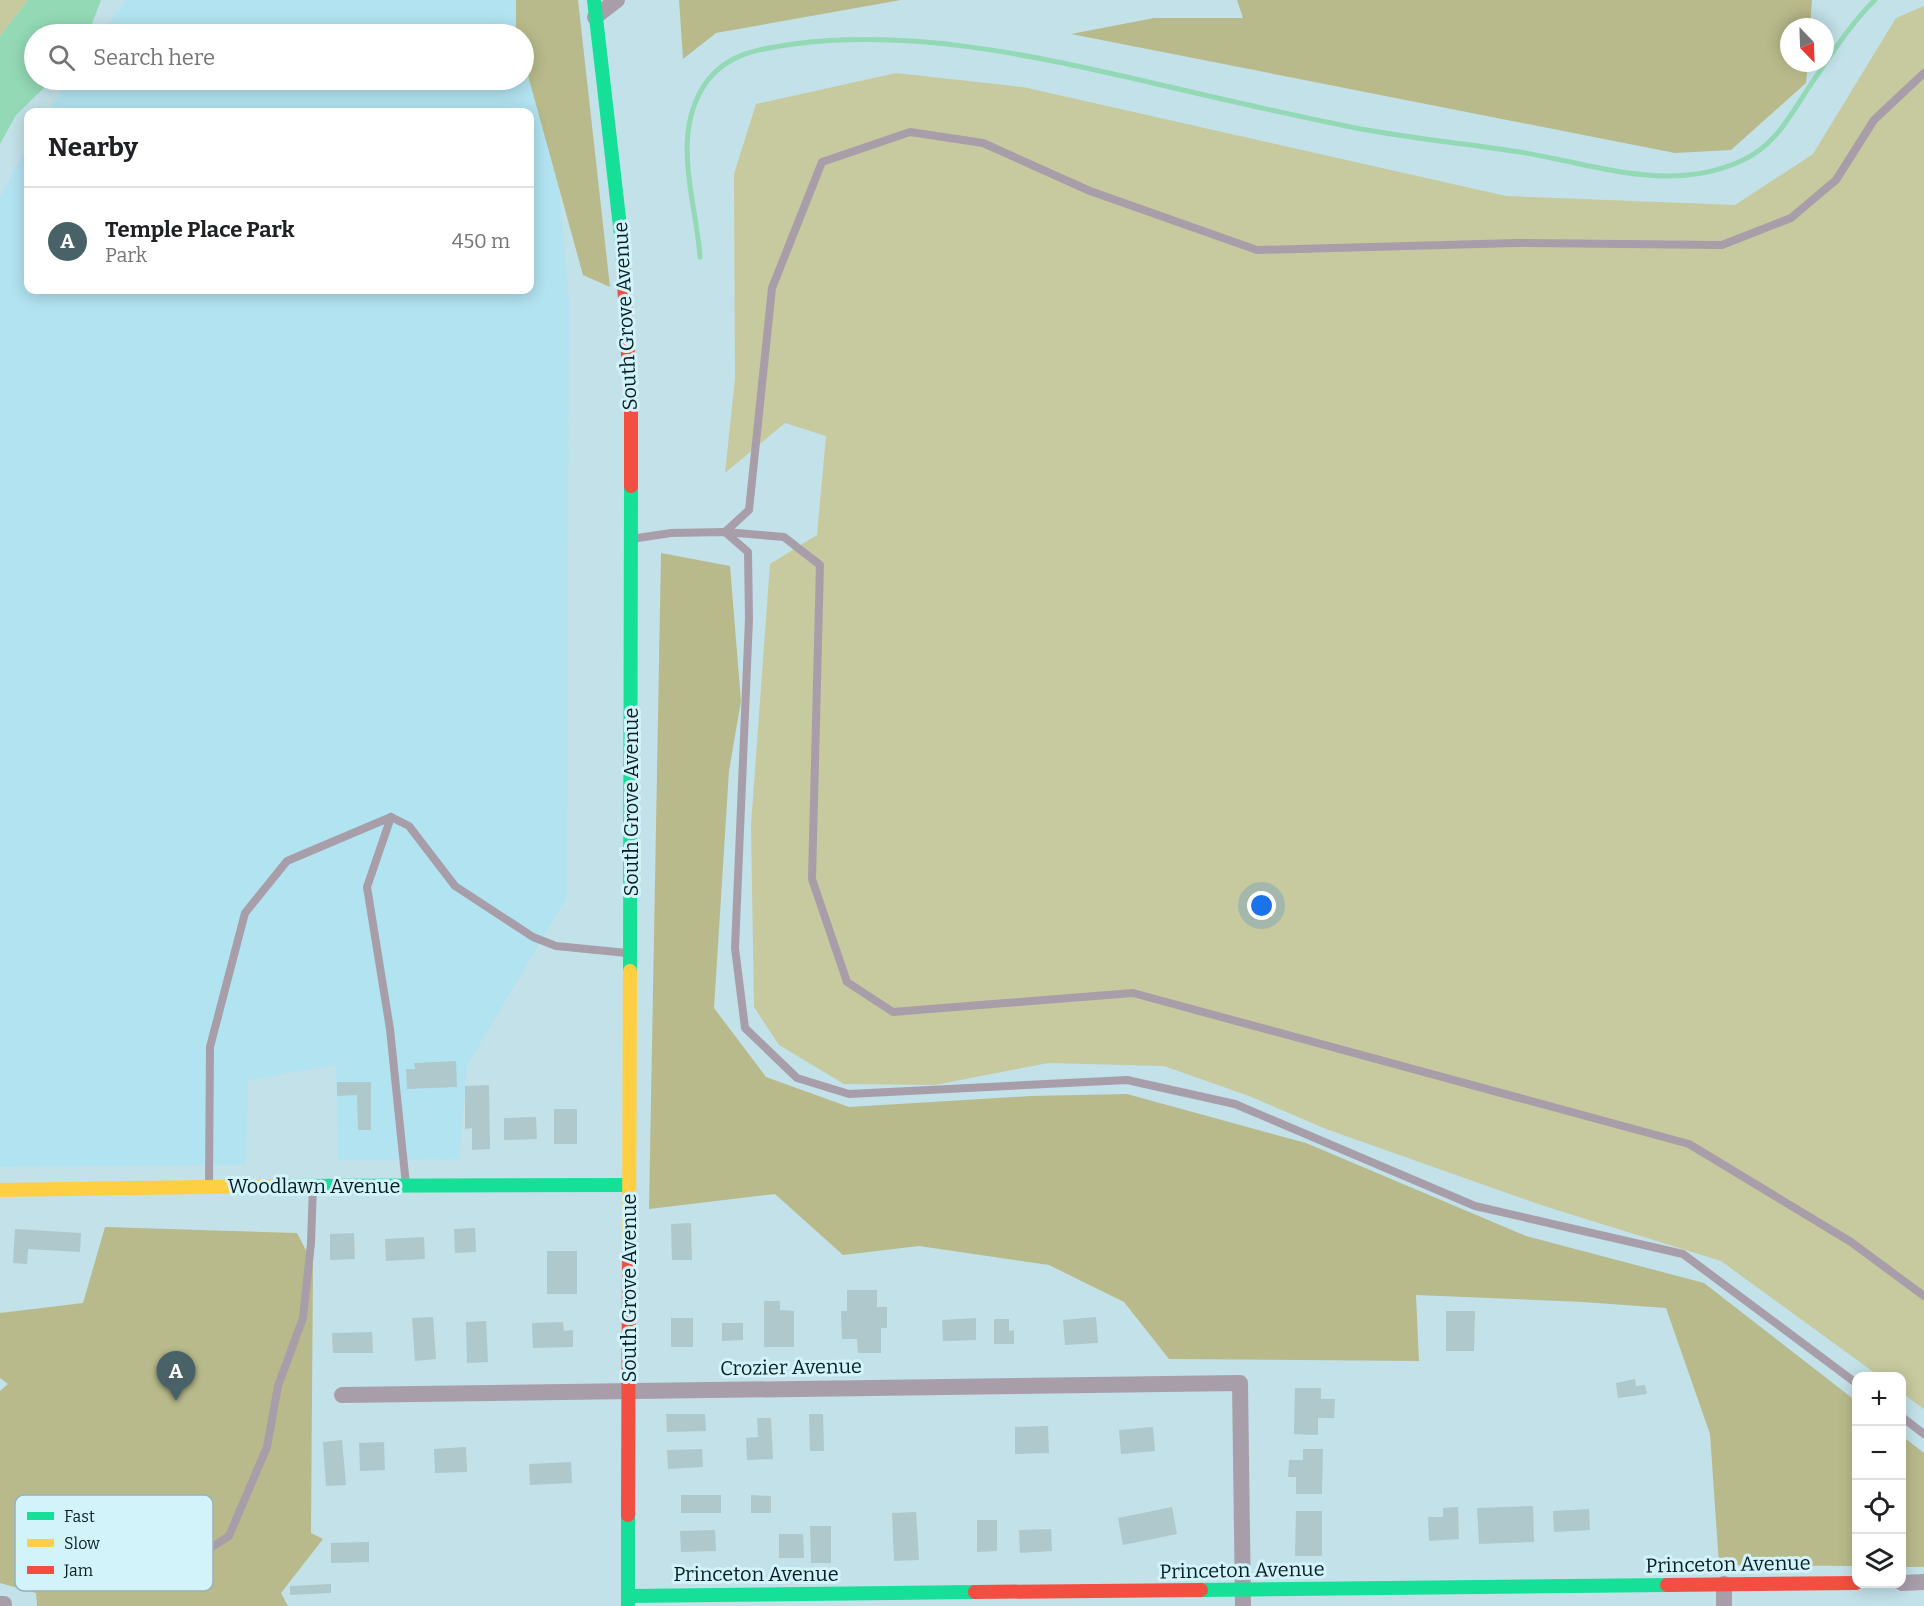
<!DOCTYPE html>
<meta charset="utf-8">
<style>
body{margin:0;font-family:Bitter,serif;background:#f2f2f2;color:#202124}
.controls{position:absolute;right:18px;bottom:18px;display:grid;overflow:hidden;border-radius:12px;box-shadow:0 3px 15px #0003}
.controls button{width:54px;height:54px;display:grid;place-items:center;padding:0;border:0;border-bottom:2px solid #e0e0e0;background:#fff;color:#202124;font:30px sans-serif}
.compass{position:absolute;left:1780px;top:18px;width:54px;height:54px;border-radius:50%;background:#fff;box-shadow:0 3px 15px #0003;rotate:157deg}
.you{position:absolute;left:1262px;top:906px;width:21px;height:21px;margin:-15px;border:4px solid #fff;border-radius:50%;background:#1a73e8;box-shadow:0 0 0 9px #1a73e833}
.badge{display:grid;place-items:center;width:39px;height:39px;border-radius:50%;background:#496268;color:#fff;font-size:20px;font-weight:700}
.pin{position:absolute;translate:-50% -50px;filter:drop-shadow(0 2px 3px #0008)}
.pin::after{content:'';position:absolute;top:32px;width:21px;height:18px;background:inherit;clip-path:polygon(0 0,100% 0,50% 100%)}
.list{margin:0;padding:0;list-style:none}
h2{display:flex;justify-content:space-between;align-items:center;height:78px;margin:0;padding:0 24px;font-size:26px}
h2 small{font-size:20px;font-weight:400;color:#757577}
.list li{display:grid;grid-template-columns:39px 1fr auto;gap:18px;align-items:center;box-sizing:border-box;height:108px;padding:0 24px;border-top:2px solid #e0e0e0}
.list b{display:block;font-size:22px;white-space:nowrap}
.list p{margin:0;font-size:20px;white-space:nowrap;color:#757577}
.list em{font-size:20px;font-style:normal;color:#757577}
.icon{flex:none;width:33px;height:33px;fill:none;stroke:currentColor;stroke-width:2;stroke-linecap:round;stroke-linejoin:round}
.map{position:relative;flex:none;width:1924px;height:1606px;overflow:hidden}
.search{position:absolute;background:#fff;box-shadow:0 3px 15px #0003;left:24px;top:24px;width:510px;height:66px;display:flex;align-items:center;gap:15px;box-sizing:border-box;padding:0 21px;border-radius:33px;color:#757577;font-size:22px}
.panel{position:absolute;background:#fff;box-shadow:0 3px 15px #0003;left:24px;top:108px;width:510px;height:186px;border-radius:12px}
.map>svg:first-child{display:block}
.built{fill:#b2e3f0}
.green{fill:#c7c99f}
.forest{fill:#b9ba8b}
.water{fill:#93d9b5}
.lines{fill:none;stroke-linecap:round;stroke-linejoin:round}
.stream{stroke:#93d9b5;stroke-width:5}
.building{fill:#afc8cb}
.lane{stroke:#a89eaa;stroke-width:8}
.street{stroke:#a89eaa;stroke-width:16}
.fast{stroke:#16e098;stroke-width:14}
.slow{stroke:#ffcf43;stroke-width:14}
.jam{stroke:#f24e42;stroke-width:14}
.labels{text-anchor:middle;stroke-width:6;stroke-linejoin:round;paint-order:stroke}
.street-label{font-size:20px;fill:#081e23;stroke:#d3f3fb}
.key{fill:#d3f3fb;stroke:#96b3ba;stroke-width:1.5}
.key-label{font-size:16px;fill:#081e23}
</style>
<div class="map">
<svg width="1924" height="1606" viewBox="0 0 1924 1606">
<rect width="100%" height="100%" fill="#c3e1e9"/>
<!-- built -->
<path class="built" d="M126,0H542L569,299L567,897L467,1066L459,1159L338,1160L336,1065L248,1080L246,1165L0,1167V197L28,145V290H530V112H47L70,80H524V34H102Z"/>
<!-- green -->
<g class="green">
<path d="M0,0H28L0,36Z"/>
<path d="M1924,6V1409L1902,1393V1376H1879L1721,1261L1544,1206L1326,1129L1249,1096L1164,1066L1048,1063L935,1085L844,1084L779,1045L754,1007L751,825L770,564L817,535L826,436L785,423L725,473L735,379L734,174L756,104L896,73L1023,87L1506,196L1735,205L1813,154L1896,18Z"/>
</g>
<!-- forest -->
<g class="forest">
<path d="M516,0H578L610,287L583,275L524,61V34H516Z"/>
<path d="M679,0H901L716,33L683,59Z"/>
<path d="M1237,0H1812L1810,27H1789V63H1808L1806,83L1731,150L1675,153L1071,34L1154,18H1243Z"/>
<path d="M661,553L730,566L741,701L729,771L714,1008L766,1077L849,1107L1031,1096L1127,1094L1306,1143L1526,1236L1704,1283L1856,1401V1566L1719,1565L1710,1434L1666,1308L1583,1302L1416,1295L1419,1361L1169,1359L1124,1302L1049,1265L919,1246L843,1255L775,1194L649,1209Z"/>
<path d="M105,1227L297,1233L313,1264L311,1533L323,1539L281,1593L288,1606H37L36,1593L0,1583V1391L8,1384L0,1378V1313L83,1303Z"/>
<path d="M1902,1436L1924,1453V1567H1902Z"/>
</g>
<!-- water -->
<path class="water" d="M28,0H101L88,34H34V80H52L16,115L0,144V36Z"/>
<g class="lines">
<!-- stream -->
<path class="stream" d="M700,257C696,200 669,131 708,80C730,52 761,49 793,44C912,29 1025,54 1140,80C1208,96 1277,112 1346,126C1404,138 1462,143 1520,152C1594,164 1669,194 1741,161C1775,146 1790,116 1809,87C1829,58 1850,24 1875,0"/>
</g>
<!-- building -->
<g class="building">
<path d="M456,1061L457,1087L407,1089L406,1069H415L414,1063Z"/>
<path d="M337,1082H371V1130H358L357,1095L337,1096Z"/>
<path d="M489,1085L490,1149L472,1150V1128L465,1129V1086Z"/>
<rect x="554" y="1109" width="23" height="35"/>
<path d="M536,1117L537,1139L504,1140V1118Z"/>
<path d="M691,1223L692,1260H672L671,1224Z"/>
<path d="M475,1228L476,1252L455,1253L454,1229Z"/>
<path d="M15,1229L81,1233L80,1252L28,1249L27,1264L13,1263Z"/>
<path d="M354,1233L355,1259L330,1260V1234Z"/>
<path d="M424,1237L425,1259L386,1261L385,1239Z"/>
<rect x="547" y="1251" width="30" height="43"/>
<path d="M847,1290H877V1307H887V1328H881V1353H858L857,1339H842L841,1311H847Z"/>
<path d="M764,1301H780V1310L794,1311V1347H764Z"/>
<path d="M1446,1311H1475L1474,1351H1446Z"/>
<path d="M433,1317L436,1359L415,1361L412,1318Z"/>
<path d="M1096,1317L1098,1343L1065,1345L1063,1320Z"/>
<rect x="671" y="1318" width="22" height="29"/>
<path d="M976,1318V1340L943,1341L942,1320Z"/>
<path d="M994,1319H1009V1331L1014,1330V1344H994Z"/>
<path d="M486,1321L488,1362L467,1363L466,1322Z"/>
<path d="M563,1322L564,1331L573,1330V1347L533,1348L532,1323Z"/>
<path d="M722,1323H743V1340L722,1341Z"/>
<path d="M372,1332L373,1353H333L332,1333Z"/>
<path d="M1635,1379L1636,1386L1645,1385L1647,1394L1618,1398L1616,1383Z"/>
<path d="M1295,1388H1321V1399H1335L1334,1418H1318V1435L1294,1434Z"/>
<path d="M666,1414H705L706,1431L667,1432Z"/>
<path d="M809,1414H823L824,1451H810Z"/>
<path d="M757,1418H771L773,1459L747,1460L746,1438L758,1437Z"/>
<path d="M1048,1426L1049,1453L1015,1454V1427Z"/>
<path d="M1153,1427L1155,1451L1121,1454L1119,1430Z"/>
<path d="M342,1440L346,1485L326,1486L323,1442Z"/>
<path d="M384,1442L385,1470L360,1471L359,1443Z"/>
<path d="M466,1447L467,1472L435,1473L434,1449Z"/>
<path d="M702,1449L703,1467L668,1469L667,1450Z"/>
<path d="M1303,1449H1323L1322,1494H1296V1477H1288L1289,1460H1303Z"/>
<path d="M571,1462L572,1483L530,1485L529,1464Z"/>
<rect x="681" y="1495" width="40" height="18"/>
<path d="M751,1495L771,1496V1513H751Z"/>
<path d="M1533,1506L1534,1542L1479,1544L1477,1508Z"/>
<path d="M1172,1507L1177,1534L1123,1545L1118,1518Z"/>
<path d="M1458,1507L1459,1539L1429,1541L1428,1517H1443V1508Z"/>
<path d="M1589,1509L1590,1530L1554,1532L1553,1511Z"/>
<path d="M1296,1511H1322V1556H1295Z"/>
<path d="M916,1512L919,1560L894,1561L892,1513Z"/>
<path d="M977,1520H997V1551L977,1552Z"/>
<path d="M810,1526H831V1563H811Z"/>
<path d="M1051,1529L1052,1551L1020,1553L1019,1530Z"/>
<path d="M715,1530L716,1551L681,1552L680,1531Z"/>
<path d="M779,1534H803L804,1558H779Z"/>
<path d="M369,1542V1562L331,1563V1543Z"/>
<path d="M331,1584V1593L290,1595V1586Z"/>
</g>
<g class="lines">
<!-- lane -->
<g class="lane">
<path d="M725,532L784,537L820,565L812,879L847,982L893,1012L1133,993L1689,1144L1851,1242L1924,1296"/>
<path d="M725,532L749,510L772,288L822,162L910,132L983,143L1090,191L1257,250L1517,243L1722,245L1791,218L1836,180L1874,120L1924,73"/>
<path d="M631,539L671,533L725,532L748,552L749,619L735,948L745,1028L797,1078L849,1094L1127,1080L1235,1104L1475,1206L1683,1254L1856,1383"/>
<path d="M391,817L367,887L390,1029L406,1185"/>
<path d="M391,817L409,826L455,886L533,937L556,946L627,953"/>
<path d="M209,1184L210,1047L245,913L287,861L391,817"/>
<path d="M1902,1417L1924,1434"/>
<path d="M191,1561L229,1536L267,1447L278,1386L303,1318L311,1243L313,1186"/>
</g>
<!-- street -->
<g class="street">
<path d="M595,17L617,0"/>
<path d="M342,1395L1240,1383L1243,1606"/>
<path d="M1902,1583L1924,1582"/>
<path d="M1724,1584V1606"/>
<path d="M0,1604H4"/>
</g>
<!-- fast -->
<g class="fast">
<path d="M594,0L622,244"/>
<path d="M630,971L631,486"/>
<path d="M281,1186L629,1185"/>
<path d="M1201,1590L1667,1585"/>
<path d="M628,1596L975,1592"/>
<path d="M628,1606V1515"/>
</g>
<!-- slow -->
<g class="slow">
<path d="M0,1190L281,1186"/>
<path d="M629,1249L630,971"/>
</g>
<!-- jam -->
<g class="jam">
<path d="M622,244L631,411V486"/>
<path d="M628,1515L629,1249"/>
<path d="M1667,1585L1856,1583"/>
<path d="M975,1592L1201,1590"/>
</g>
</g>
<g class="labels">
<!-- street labels -->
<g class="street-label">
<text transform="translate(625 316) rotate(-93)" y="7">South Grove Avenue</text>
<text transform="translate(631 802) rotate(-90)" y="7">South Grove Avenue</text>
<text x="314" y="1193">Woodlawn Avenue</text>
<text transform="translate(629 1288) rotate(-90)" y="7">South Grove Avenue</text>
<text transform="translate(791 1367) rotate(-1)" y="7">Crozier Avenue</text>
<text transform="translate(1728 1564) rotate(-1)" y="7">Princeton Avenue</text>
<text transform="translate(1242 1570) rotate(-1)" y="7">Princeton Avenue</text>
<text x="756" y="1581">Princeton Avenue</text>
</g>
</g>
<!-- legend -->
<rect x="15" y="1495" width="198" height="96" rx="9" class="key"/>
<rect x="27" y="1512" width="27" height="8" fill="#16e098"/>
<rect x="27" y="1539" width="27" height="8" fill="#ffcf43"/>
<rect x="27" y="1566" width="27" height="8" fill="#f24e42"/>
<g class="key-label">
<text x="64" y="1522">Fast</text>
<text x="64" y="1549">Slow</text>
<text x="64" y="1576">Jam</text>
</g>
</svg>
<div class="controls">
<button>+</button>
<button>−</button>
<button><svg class="icon" aria-label="locate" viewBox="0 0 24 24"><circle cx="12" cy="12" r="6"/><path d="M12 2v4M12 18v4M2 12h4M18 12h4"/></svg></button>
<button><svg class="icon" aria-label="layers" viewBox="0 0 24 24"><path d="M12 4l9 5-9 5-9-5zM3 14l9 5 9-5"/></svg></button>
</div>
<svg class="compass" viewBox="-18 -18 36 36"><path d="M0-13l5 13h-10z" fill="#e53935"/><path d="M0 13l5-13h-10z" fill="#757577"/></svg>
<div class="you"></div>
<div class="pin badge" style="left:176px;top:1401px">A</div>
<div class="search"><svg class="icon" aria-label="search" viewBox="0 0 24 24"><circle cx="10" cy="10" r="6"/><path d="M15 15l6 6"/></svg>Search here</div>
<section class="panel">
<h2>Nearby<small></small></h2>
<ul class="list">
<li><span class="badge">A</span><div><b>Temple Place Park</b><p>Park</p></div><em>450 m</em></li>
</ul>
</section>
</div>
